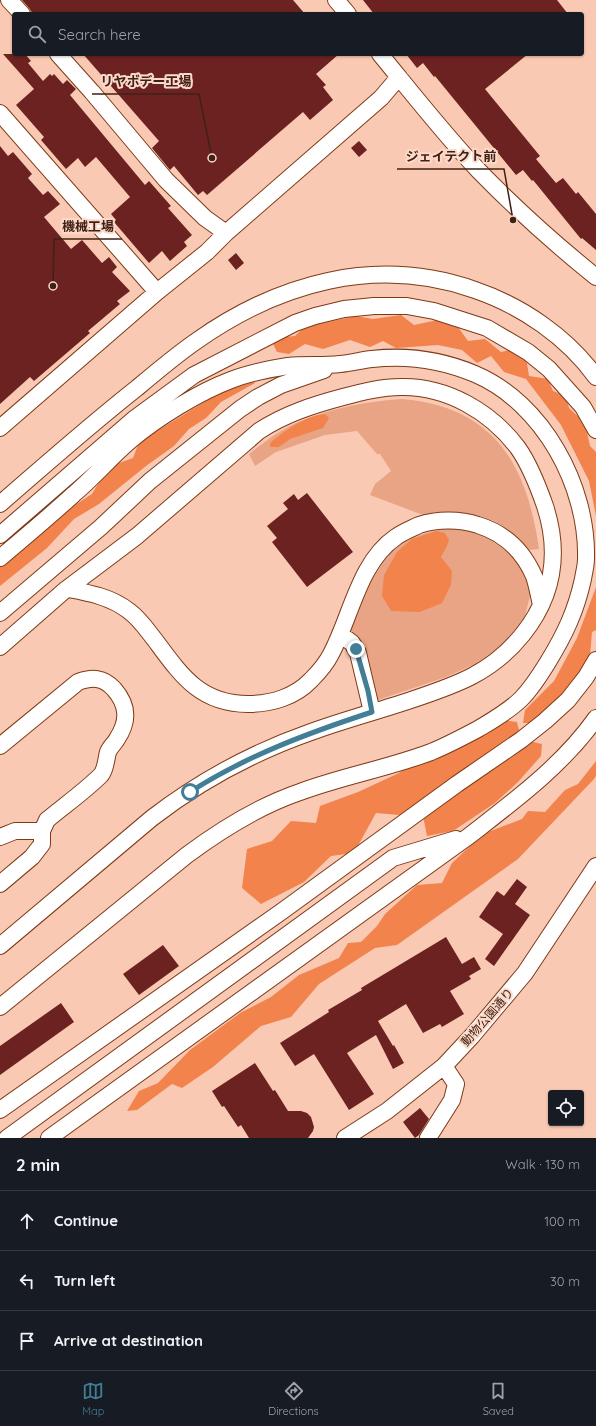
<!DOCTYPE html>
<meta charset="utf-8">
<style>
body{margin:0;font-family:Quicksand,"Noto Sans JP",sans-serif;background:#20242c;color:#f1f3f6}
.controls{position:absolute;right:12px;bottom:12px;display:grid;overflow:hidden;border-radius:4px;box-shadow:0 1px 3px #0004}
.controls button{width:36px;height:36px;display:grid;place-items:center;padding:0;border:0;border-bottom:1px solid #363941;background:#171b24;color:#f1f3f6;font:20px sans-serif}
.stop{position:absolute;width:12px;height:12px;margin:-9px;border:3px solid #427e95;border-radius:50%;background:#fff}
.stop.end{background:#427e95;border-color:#fff;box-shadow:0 1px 4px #0008}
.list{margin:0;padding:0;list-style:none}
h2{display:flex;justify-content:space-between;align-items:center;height:52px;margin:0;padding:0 16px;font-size:17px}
h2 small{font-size:13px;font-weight:400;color:#9ea1a6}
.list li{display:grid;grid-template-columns:26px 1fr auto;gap:12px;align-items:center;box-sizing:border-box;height:60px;padding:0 16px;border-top:1px solid #363941}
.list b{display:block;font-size:15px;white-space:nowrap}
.list em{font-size:13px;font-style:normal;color:#9ea1a6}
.icon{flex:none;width:22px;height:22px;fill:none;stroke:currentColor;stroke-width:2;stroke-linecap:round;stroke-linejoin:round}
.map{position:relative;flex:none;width:596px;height:1138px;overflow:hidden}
.search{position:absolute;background:#171b24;box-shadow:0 1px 3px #0004;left:12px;right:12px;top:12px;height:44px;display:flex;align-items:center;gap:10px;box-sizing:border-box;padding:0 14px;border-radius:4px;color:#9ea1a6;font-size:15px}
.sheet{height:232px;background:#171b24}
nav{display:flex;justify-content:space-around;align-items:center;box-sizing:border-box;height:56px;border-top:1px solid #363941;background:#171b24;font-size:11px;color:#9ea1a6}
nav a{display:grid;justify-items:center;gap:2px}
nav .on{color:#427e95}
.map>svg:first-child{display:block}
</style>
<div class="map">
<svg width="596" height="1138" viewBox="0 0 596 1138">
<rect width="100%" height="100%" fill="#fac9b3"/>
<path fill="#e9a485" d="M402,399c92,8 125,65 137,150l-10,1 -13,-14 -10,-8 -12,-7 -14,-5 -24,-4h-19l-14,3 -53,-20 5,-11 16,-13 -11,-17h-3l-20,-23 -32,4 -49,17 -21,14 -6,-12c15,-12 30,-23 47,-31 33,-14 70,-22 106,-24z
M454,528l11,2 22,7 17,12 14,14 5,7 8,22 -6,24 -6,10 -19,21 -25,17 -29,13 -68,23 -10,-36 -20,-29c25,-57 34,-101 106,-107z"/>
<path fill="#f2834d" d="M401,315l13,10 24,-5 20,7 10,14 17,-2 16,13 13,-3 12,8 3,19 19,3 5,12 13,5 3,12 16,15 5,23 6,6v64l-7,-35 -28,-56 -35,-46 -22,-7 -13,-16 -14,7 -15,-13 -24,-5 -42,3 -13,-7 -13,6 -20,-7 -27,9 -18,-5 -16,10 -12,-2 -4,-8 11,-7 11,-1 9,-9 24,-5 28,-6 17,3z
M251,379l4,4 -34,19 -15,16 -17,11 -15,17 -28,20 -47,38 -25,15 -27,29 -47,38v-20l50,-45 42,-27 16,-27 25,-9 6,-16 80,-49z
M325,414l4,4 -6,10 -33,11 -11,8h-9v-4c16,-13 34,-27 55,-29z
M436,531l9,2 4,7 -2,6 -6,11 11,14 -1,14 -9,18 -22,9 -29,-1 -9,-15 2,-21 13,-23 15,-13z
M596,587v43l-4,2 -2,24 -22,39 -34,28h-11l2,-13 29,-29 23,-43z
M503,720l14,2c3,16 10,19 25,22l-1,12 -23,26 -23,21 -42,28 -26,5 -4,-20 19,-28 -43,27 -23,-2 -22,40 -23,3 -27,26 -43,22 -19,-16 5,-39 25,-8 19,-20 25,2 4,-17 38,-14 41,-19 41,-29z
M596,761v15l-2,3 -76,80 -121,86 -22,3 -56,36 -28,33 -30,9 -48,41 -31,21 -10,-4 -35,26 -10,1 12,-20 19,-8 32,-33 50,-37 31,-16 28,-22 40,-17 9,-15 13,-1 16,-16 8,-12 32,-29 25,-2 10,-20 31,-29 39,-15 6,-8 17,1 20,-22 13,-6z"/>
<path fill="#6c2220" d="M22,0h271l12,14h-272l-4,-6z
M363,0h194l11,14h-194z
M3,54h22l6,7 -3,2 15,18 7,-7 2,2 2,-2 9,10 4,-4 9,9 -6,6 75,90 4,-4 22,25 -3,2 24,27 -8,7 3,4 -17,15 -8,-10 -13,12 -35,-41 2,-2 -5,-6 19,-17 -34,-40 -11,10 -7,-9 -12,11 -25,-29 3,-3 -28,-32 18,-16z
M83,54h256l-23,20 10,11 -3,2 10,13 -23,20 -7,-8 -96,83 -4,-4 -5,4 -24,-29 -4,4 -18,-22 7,-7z
M406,54h122l-43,35 55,67 -4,3 20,24 7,-5 13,16 2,-2 18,22v36l-14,-12 -1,1 -48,-59 -1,1 -9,-11 -7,5 -81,-99 -1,1 -11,-14 -6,5z
M359,141l8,9 -8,7 -8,-9z
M0,146l8,10 5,-4 19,22 -4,4 15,17 5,-4 12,13 -16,13 27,32 11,-9 20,23 7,-6 8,10 -5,5 18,19 -13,10 3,3 -32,27 2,2 -56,48 -4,-4 -30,27z
M236,253l8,10 -8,7 -8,-10z
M307,493l46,59 -46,35 -35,-45 5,-4 -10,-12 21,-17 -5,-6 11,-9 4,6z
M517,879l10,8 -12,17 15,11 -36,51 -9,-7 18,-25 -24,-17 18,-26 7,5z
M446,937l16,27 12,-7 7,12 -12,7 2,3 -21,12 14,23 -22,13 -2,-3 -17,9 -17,-29 -28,17 15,25 1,-1 10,18 -11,6 -17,-34 -29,18 27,41 -25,16 -35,-56 -19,12 -15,-23 49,-31 -1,-2 34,-20 -1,-2z
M163,945l16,21 -40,29 -16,-21z
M61,1003l13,19 -74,53v-29z
M255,1063l18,28 2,-1 13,21h13l6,2 4,4 3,10 -1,4 -5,7h-59l-8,-13 -3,2 -14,-21 -2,1 -10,-16z
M420,1108l9,11 -10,16 -4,3 -12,-16z"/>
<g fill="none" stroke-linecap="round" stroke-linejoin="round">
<g stroke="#7e3a16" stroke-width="18">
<path id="minor" d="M9,0l13,14
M336,0l12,14
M58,54l34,38 74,88 39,38 21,15
M380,54c32,39 64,80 99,117 37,38 76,73 117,106
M0,113l157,179
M0,428l157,-136 50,-40 19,-19 155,-135 18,-21
M0,504c45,-39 90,-79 137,-116 19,-16 38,-32 58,-46 83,-59 181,-87 280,-52 47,16 92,47 121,87
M0,535l134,-116 60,-44 101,-52 20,-7 29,-7 30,-3h33l27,5 53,17 41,24 21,17 34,38 13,23
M0,558c25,-21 50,-42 74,-64 20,-17 37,-37 57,-54 26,-22 68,-48 100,-60 18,-7 38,-11 57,-14 17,-2 35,0 52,-2 11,-1 22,-4 32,-5 35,-4 70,1 103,15 68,29 113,112 111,185 0,7 -2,13 -3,20 -7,32 -18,55 -35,83 -8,13 -16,26 -27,37 -12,12 -28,21 -43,30 -15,8 -30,16 -47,23 -42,16 -88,24 -131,40 -41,14 -78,37 -113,63l-187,152
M68,589c22,4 43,8 61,22 11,8 18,19 26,29 26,35 45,64 93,64 23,0 47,-7 63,-24 8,-8 15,-16 20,-26 20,-37 28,-92 65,-117 7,-5 15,-8 23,-12 18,-6 41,-6 59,0 26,8 45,26 56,51 3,9 5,20 7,29
M0,613l101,-86 49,-46 90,-72 18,-12 23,-12 43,-15
M340,634l12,9 6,10 14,59
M0,647l64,-56 73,-55 122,-105c26,-17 54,-26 84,-34 19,-5 38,-10 58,-10 46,-1 90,25 117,61 12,17 20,38 27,58 15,46 9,89 -22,128 -31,39 -67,51 -112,66 -33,11 -67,20 -100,32 -57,20 -111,49 -159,86l-152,128
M0,746l78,-64c14,-5 25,-5 36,7 14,16 15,32 3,50 -2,4 -7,8 -9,13 -2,7 -2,17 -7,23 -16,16 -36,30 -54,45l-5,11v13l-10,13 -32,27
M0,837l15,-6h27
M0,1110l281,-198 176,-128 64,-44 24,-19 23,-21 18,-23 10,-17
M7,1138l386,-280 63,-19
M49,1138l420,-302c45,-35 94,-71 127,-118
M345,1138l42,-27 57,-45 28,-30 53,-63 71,-107
M428,1138l24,-38 4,-16 -12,-18"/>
</g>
<use href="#minor" stroke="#fff" stroke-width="16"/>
</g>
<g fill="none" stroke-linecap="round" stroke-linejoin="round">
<path stroke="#427e95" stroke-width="5" d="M190,792c56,-36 118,-59 182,-80l-4,-21 -12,-42"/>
</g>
<g text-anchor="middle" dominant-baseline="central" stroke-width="4" stroke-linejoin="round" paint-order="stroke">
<g font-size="12" fill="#402113" stroke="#fcdacb">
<text transform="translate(487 1017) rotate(-49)">動物公園通り</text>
</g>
</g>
<path fill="none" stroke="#402113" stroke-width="1.5" d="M212 158L199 94H92M513 220L504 169H397M53 286L54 239H122"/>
<g fill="#402113" stroke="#fcdacb" stroke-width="1.5">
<circle cx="212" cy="158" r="4"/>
<circle cx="513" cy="220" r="4"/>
<circle cx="53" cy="286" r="4"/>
</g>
<g font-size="13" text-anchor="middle" font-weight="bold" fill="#402113" stroke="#fcdacb" stroke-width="4" stroke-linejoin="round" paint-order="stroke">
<text x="146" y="86">リヤボデー工場</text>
<text x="451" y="161">ジェイテクト前</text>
<text x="88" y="231">機械工場</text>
</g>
</svg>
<div class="controls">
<button><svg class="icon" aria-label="locate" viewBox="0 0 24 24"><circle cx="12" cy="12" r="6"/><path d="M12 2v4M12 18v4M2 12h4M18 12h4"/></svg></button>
</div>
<div class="stop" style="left:190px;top:792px"></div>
<div class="stop end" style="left:356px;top:649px"></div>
<div class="search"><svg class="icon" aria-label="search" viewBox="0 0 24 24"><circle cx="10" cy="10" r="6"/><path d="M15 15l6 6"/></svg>Search here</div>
</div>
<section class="sheet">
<h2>2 min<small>Walk · 130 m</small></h2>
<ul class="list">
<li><svg class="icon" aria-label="ahead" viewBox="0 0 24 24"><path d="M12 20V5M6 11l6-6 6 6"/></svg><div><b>Continue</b></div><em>100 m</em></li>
<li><svg class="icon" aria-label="left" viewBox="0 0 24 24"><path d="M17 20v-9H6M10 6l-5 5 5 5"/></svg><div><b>Turn left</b></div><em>30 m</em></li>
<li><svg class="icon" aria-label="arrive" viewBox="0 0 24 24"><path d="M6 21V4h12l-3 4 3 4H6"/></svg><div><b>Arrive at destination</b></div></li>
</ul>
</section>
<nav>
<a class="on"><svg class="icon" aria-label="map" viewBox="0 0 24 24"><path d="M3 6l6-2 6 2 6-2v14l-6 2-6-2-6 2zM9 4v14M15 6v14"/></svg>Map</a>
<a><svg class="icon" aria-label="directions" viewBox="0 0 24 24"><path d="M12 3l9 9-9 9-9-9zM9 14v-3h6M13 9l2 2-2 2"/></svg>Directions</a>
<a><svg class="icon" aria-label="saved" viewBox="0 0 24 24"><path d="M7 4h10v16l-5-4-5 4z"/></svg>Saved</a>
</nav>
